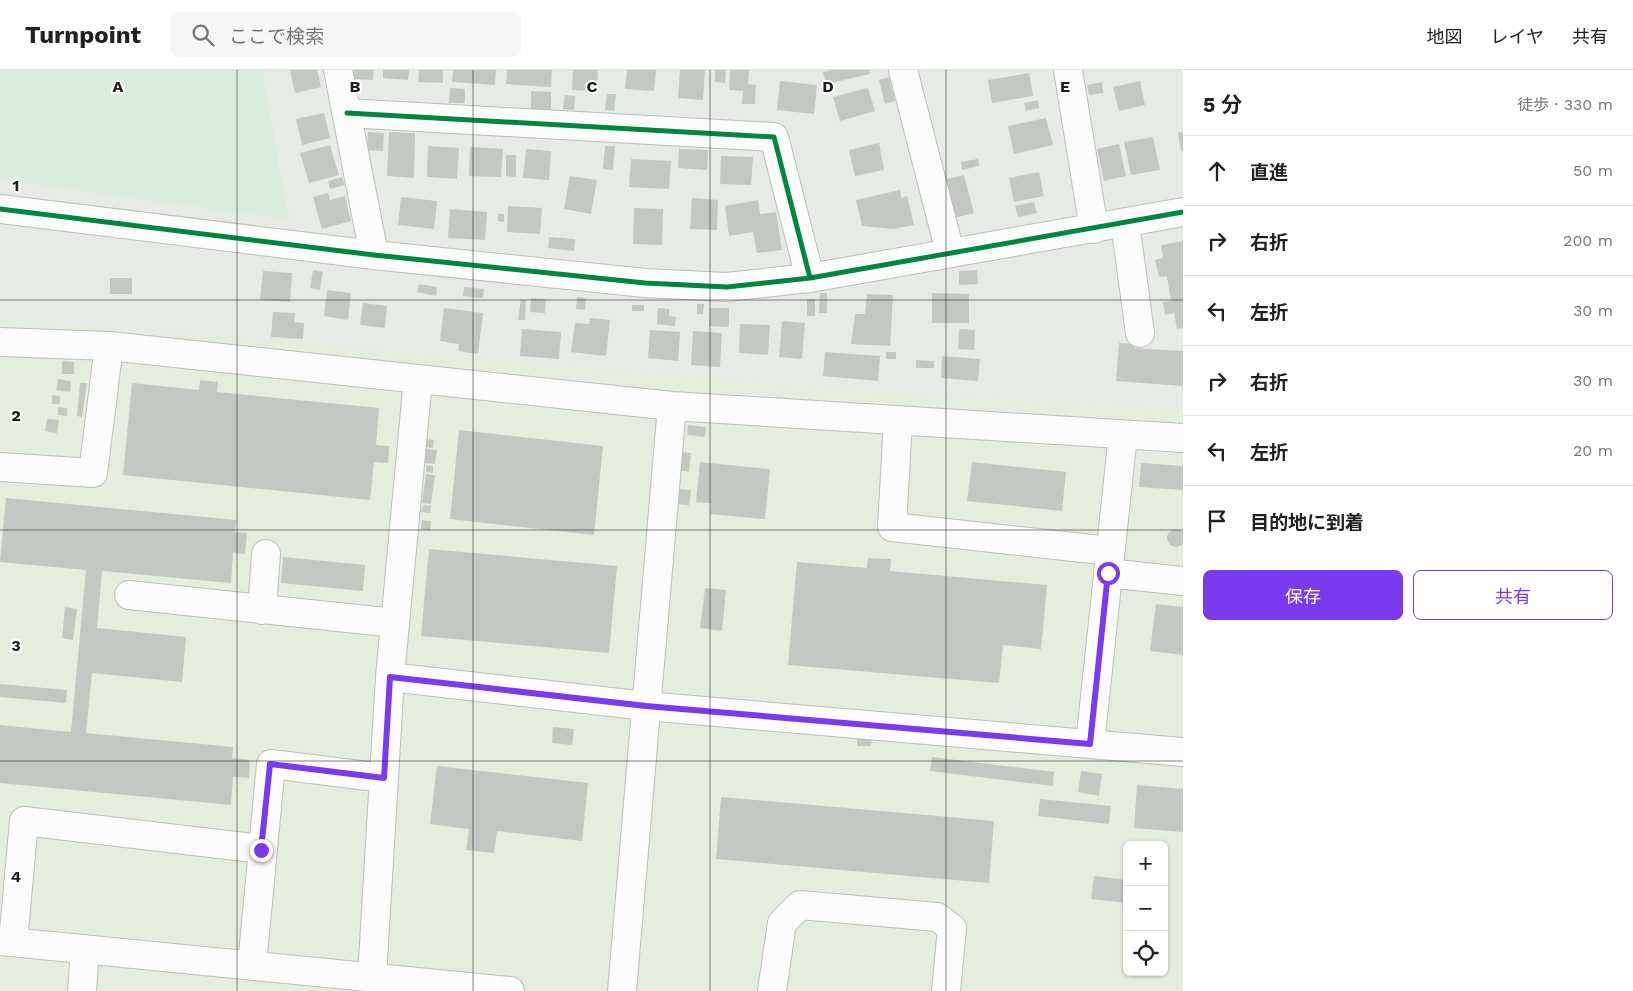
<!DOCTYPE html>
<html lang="ja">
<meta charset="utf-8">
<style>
body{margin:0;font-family:"Work Sans","Noto Sans JP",sans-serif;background:#f6f6f6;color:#202124}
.controls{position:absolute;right:15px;bottom:15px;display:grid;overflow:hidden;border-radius:8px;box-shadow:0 1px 4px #0004}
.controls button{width:45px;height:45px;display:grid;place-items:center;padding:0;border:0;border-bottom:1px solid #e0e0e0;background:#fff;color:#202124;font:25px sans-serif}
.stop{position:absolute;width:15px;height:15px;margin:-11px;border:4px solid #7c3aed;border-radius:50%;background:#fff}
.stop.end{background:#7c3aed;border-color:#fff;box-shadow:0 1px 5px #0008}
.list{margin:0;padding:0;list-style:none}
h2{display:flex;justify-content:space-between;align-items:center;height:65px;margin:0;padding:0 20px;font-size:21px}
h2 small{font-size:16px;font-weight:400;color:#757577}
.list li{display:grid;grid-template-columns:32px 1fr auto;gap:15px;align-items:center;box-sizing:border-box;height:70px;padding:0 20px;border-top:1px solid #e0e0e0}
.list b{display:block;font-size:19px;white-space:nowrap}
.list em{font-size:16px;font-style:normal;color:#757577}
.actions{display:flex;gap:10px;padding:15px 20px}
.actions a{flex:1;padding:11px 0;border:1px solid #7c3aed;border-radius:8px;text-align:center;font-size:18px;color:#7c3aed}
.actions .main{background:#7c3aed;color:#fff}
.icon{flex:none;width:28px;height:28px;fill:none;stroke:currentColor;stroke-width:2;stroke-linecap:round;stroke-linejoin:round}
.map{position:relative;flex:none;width:1183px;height:921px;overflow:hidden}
header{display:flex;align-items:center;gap:30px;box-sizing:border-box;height:70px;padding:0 25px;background:#fff;border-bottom:1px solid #e0e0e0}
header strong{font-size:24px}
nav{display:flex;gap:28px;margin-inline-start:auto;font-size:18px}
.search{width:350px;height:45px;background:#f6f6f6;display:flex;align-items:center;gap:12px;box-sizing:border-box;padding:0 18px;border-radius:8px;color:#757577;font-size:19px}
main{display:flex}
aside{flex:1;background:#fff}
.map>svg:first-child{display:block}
</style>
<header>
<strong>Turnpoint</strong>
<div class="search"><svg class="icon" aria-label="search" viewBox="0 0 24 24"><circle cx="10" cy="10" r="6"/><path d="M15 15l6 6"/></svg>ここで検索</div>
<nav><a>地図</a><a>レイヤ</a><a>共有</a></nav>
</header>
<main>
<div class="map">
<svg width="1183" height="921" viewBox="0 0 1183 921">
<rect width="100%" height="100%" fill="#e6ebe6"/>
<path fill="#e5edde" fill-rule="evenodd" d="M0,249l895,75 288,16v581h-1183zM1127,775h37v127h-37z"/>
<path fill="#d9ecde" d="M0,0h262l27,150 -289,-41z"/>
<path fill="#c4c8c3" d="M290,0h27l4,17 -26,6z
M353,0h21l-1,10 -20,-1z
M383,0h26l-1,10 -25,-2z
M419,0h24v13l-25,-1z
M453,0h43l-1,15 -43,-3z
M507,0h45l-1,17 -45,-3z
M573,0h25l-1,21 -25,-1z
M627,0h29l-2,21 -29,-2z
M680,0h25l-2,30 -25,-2z
M715,0h11l-1,13 -10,-1z
M730,0h19l-1,14 8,1 -1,19h-13l1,-13 -14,-1z
M832,0h37l1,4 -44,10 -3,-12z
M1029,3l4,23 -41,7 -4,-23z
M889,7l6,24 -10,3 -6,-24z
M780,11l37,4 -3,29 -37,-4z
M1140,11l5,24 -26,6 -6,-24z
M1102,12l1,11 -14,2 -2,-10z
M450,18l15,1v14h-16z
M868,18l7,23 -35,10 -7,-24z
M531,21l20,1v18l-20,-1z
M607,24h9l-2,17 -9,-1z
M565,25l10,1 -1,14 -11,-1z
M1038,30l1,8 -13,3 -2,-8z
M324,43l6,25 -28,7 -6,-26z
M1046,48l7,27 -39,9 -6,-28z
M368,62l16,1 -1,18 -16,-1z
M389,62l26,1 -1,45 -27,-2z
M1183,62v19h-2l-3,-18z
M1153,67l7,33 -29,5 -7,-33z
M879,73l5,27 -29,6 -6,-26z
M1119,74l7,32 -22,5 -7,-32z
M330,75l9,30 -30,8 -9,-30z
M428,76l31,2 -2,31 -30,-2z
M605,76h10l-2,24 -10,-1z
M470,77l33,2 -2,28 -32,-1z
M526,79l25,2 -2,29 -26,-2z
M679,79l29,1 -1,20 -29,-2z
M506,85h10v22l-10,-1z
M721,86l32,1 -2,28 -31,-1z
M631,89l40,2 -2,28 -40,-2z
M978,89l1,7 -17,4 -1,-8z
M1039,102l5,24 -30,6 -5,-24z
M964,105l10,38 -20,5 -11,-38z
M570,106l27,4 -6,34 -27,-5z
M342,107l3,8 -15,4 -2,-8z
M900,120l1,8 6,-2 7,29 -21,4 -31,-3 -6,-26z
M328,123l2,7 15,-4 6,25 -29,8 -9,-32z
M401,127l36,4 -3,28 -36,-4z
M692,128l26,2 -1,30 -27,-1z
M758,130l2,14 16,-2 6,38 -25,3 -4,-21 -24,4 -4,-30z
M1034,132l3,11 -19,4 -3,-11z
M508,136l34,2 -2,26 -33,-2z
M634,138l29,1 -1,36 -29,-1z
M450,139l37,3 -2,28 -37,-2z
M498,144h6v8l-6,-1z
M549,167l26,2 -1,12 -26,-3z
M1183,171v87l-6,1 -3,-16 -9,2 -2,-13 8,-1 -4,-25 -8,1 -4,-17 8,-2 -2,-13z
M313,200l10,2 -3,18 -10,-2z
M977,200l1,14 -19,1v-14z
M263,201l29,2 -2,29 -30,-2z
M110,208h22v16h-22z
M419,214l18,3 -1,9 -19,-4z
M464,217l20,2 -1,9 -20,-2z
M327,220l24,3 -3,27 -24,-4z
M820,223h7v20h-8z
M932,223l37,1v29h-37z
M867,224l26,1 -3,51 -39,-2 4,-30h10z
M577,227l9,1 -1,12 -9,-1z
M531,228l15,1 -1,14 -15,-1z
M521,229l5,1 -1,20h-7z
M807,229h8v17h-8z
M363,233l24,3 -2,22 -25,-3z
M697,234h7l-1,10h-6z
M632,235h12v6h-12z
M444,238l39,5 -5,41 -20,-3 1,-7 -19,-3z
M658,238l11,1v7l7,1 -1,9 -18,-2z
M710,238h19v19l-20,-1z
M273,242l22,1 -1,9 10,1 -1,16 -32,-2z
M590,248l20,2 -4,36 -35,-4 4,-29 14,1z
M782,251l23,2 -3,36 -23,-2z
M740,254l30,1 -2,30 -29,-2z
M522,259l39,3 -2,27 -39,-3z
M959,259l16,1 -1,20 -16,-1z
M650,260l30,2 -2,29 -30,-3z
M693,261l29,2 -2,34 -29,-2z
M1119,273l15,1v4l49,3v35l-67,-5z
M825,282l55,4 -2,25 -55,-5z
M886,282h10v7h-10z
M942,286l38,3 -2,22 -37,-3z
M916,290l18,1v7h-18z
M62,291l12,1v12h-12z
M58,309l13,2 -1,11 -14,-2z
M200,310l18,2 -1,10 162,16 -3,37 13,1 -1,17 -14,-1 -4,38 -247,-25 9,-92 67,7z
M80,313h7l-5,34 -5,-1z
M52,325l8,1v8h-8z
M58,337l9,1v8l-9,-1z
M47,349l12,1 -2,13 -12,-2z
M688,355l18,2 -1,10 -18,-2z
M459,360l144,16 -9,89 -144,-16z
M426,369l8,1 -1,8 -8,-1z
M426,379l11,1 -2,14 -11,-1z
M682,382l9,1 -2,19 -10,-2z
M700,392l70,7 -5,50 -55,-5 1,-11 -15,-1z
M972,392l94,10 -4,39 -95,-10z
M1141,393l42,3v24l-44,-3z
M426,395l7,1v7l-7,-1z
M426,404l9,1 -4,29 -9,-1z
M677,419l14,1 -2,15 -13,-1z
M6,428l230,22 -1,12 12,1 -2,21 -12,-1 -2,30 -129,-12 -5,57 89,9 -4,45 -90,-9 -6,60 147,14 -1,11 18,2 -1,18 -16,-1 -2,28 -231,-22v-58l71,7 15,-162 -86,-8z
M423,435l8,1 -1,7 -9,-1z
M422,450l9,1 -1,10 -9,-2z
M1167 468a9 9 0 1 1 18 0a9 9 0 1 1-18 0Z
M429,479l188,17 -8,87 -188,-17z
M283,487l82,8 -2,26 -82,-8z
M868,488l23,1 -1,12 157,14 -6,64 -38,-4 -4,38 -211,-18 9,-103 70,6z
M705,518l21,2 -4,41 -22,-3z
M1156,534l27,3v48l-33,-4z
M65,537l12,2 -4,31 -11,-2z
M0,614l67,6 -1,13 -66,-6z
M553,657l21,2 -2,16 -20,-2z
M857,667l15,1 -1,8h-14z
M932,687l122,15 -1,14 -123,-15z
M437,696l151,17 -6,58 -85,-10 -3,22 -28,-3 3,-21 -39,-5z
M1081,701l21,3 -3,22 -21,-4z
M1137,715l46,4v43l-49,-4z
M721,727l273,24 -5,62 -273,-24z
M1040,729l71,7 -2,18 -71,-8z
M1094,806l33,4v23l-36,-4z"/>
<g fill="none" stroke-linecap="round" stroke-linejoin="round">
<g stroke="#bcbebc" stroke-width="30">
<path id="minor" d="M338,0l36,185
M903,0l47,182
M1068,0l26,159
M347,43l427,24 36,141
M0,139l374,46 271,28 82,4 83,-9 373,-66
M1125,153l15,110
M0,272l109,4 563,60 511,32
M898,351l-6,106 218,24
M0,397l93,6 16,-127
M1108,503l75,8
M129,525l266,28
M262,540l4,-56
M390,607l256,29 537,46
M1090,674l33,-309
M0,871l510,50
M13,872l11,-121 237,28
M252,895l19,-201 113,14
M372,907l18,-300 28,-298
M82,921l3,-42
M622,921l50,-585
M772,921l10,-68 18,-18 137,12 15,11 -6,63"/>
</g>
<use href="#minor" stroke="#fbfcfb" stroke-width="28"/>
<g stroke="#fff" stroke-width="8">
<path id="cycleway" d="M347,43l427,24 36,141
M0,139l374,46 271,28 82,4 83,-9 373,-66"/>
</g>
<use href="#cycleway" stroke="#00873e" stroke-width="5"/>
</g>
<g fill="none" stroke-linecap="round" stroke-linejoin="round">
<path stroke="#7c3aed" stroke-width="6" d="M261,780l9,-86 114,14 6,-101 256,29 444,38 18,-171"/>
</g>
<path fill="none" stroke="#1d1d1d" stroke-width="1" stroke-opacity="0.55" d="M237,0v921M473,0v921M710,0v921M946,0v921M0,230h1183M0,460h1183M0,691h1183"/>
<g font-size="16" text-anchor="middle" font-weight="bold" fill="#1d1d1d" stroke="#fff" stroke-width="4" stroke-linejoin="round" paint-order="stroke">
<text x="118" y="22">A</text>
<text x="355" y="22">B</text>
<text x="592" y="22">C</text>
<text x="828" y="22">D</text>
<text x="1065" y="22">E</text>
<text x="16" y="121">1</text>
<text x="16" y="351">2</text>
<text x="16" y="581">3</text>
<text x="16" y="812">4</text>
</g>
</svg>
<div class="controls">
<button>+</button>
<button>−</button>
<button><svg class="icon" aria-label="locate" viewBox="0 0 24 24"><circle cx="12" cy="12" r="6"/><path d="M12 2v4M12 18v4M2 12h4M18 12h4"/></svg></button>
</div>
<div class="stop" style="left:1108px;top:503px"></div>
<div class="stop end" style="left:261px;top:780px"></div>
</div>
<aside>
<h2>5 分<small>徒歩 · 330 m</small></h2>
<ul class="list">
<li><svg class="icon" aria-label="ahead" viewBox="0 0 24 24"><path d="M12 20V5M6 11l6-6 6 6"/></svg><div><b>直進</b></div><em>50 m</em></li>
<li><svg class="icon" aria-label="right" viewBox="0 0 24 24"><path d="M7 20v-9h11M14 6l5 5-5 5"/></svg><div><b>右折</b></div><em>200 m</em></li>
<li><svg class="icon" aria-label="left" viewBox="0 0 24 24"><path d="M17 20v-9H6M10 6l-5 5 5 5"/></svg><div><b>左折</b></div><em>30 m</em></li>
<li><svg class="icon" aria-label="right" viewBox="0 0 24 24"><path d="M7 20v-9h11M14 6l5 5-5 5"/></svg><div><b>右折</b></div><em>30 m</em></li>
<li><svg class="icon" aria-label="left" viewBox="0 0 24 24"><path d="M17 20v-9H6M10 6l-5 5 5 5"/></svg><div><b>左折</b></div><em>20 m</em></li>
<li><svg class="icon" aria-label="arrive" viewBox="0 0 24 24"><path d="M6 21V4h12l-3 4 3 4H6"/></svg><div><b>目的地に到着</b></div></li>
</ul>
<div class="actions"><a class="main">保存</a><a>共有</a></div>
</aside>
</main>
